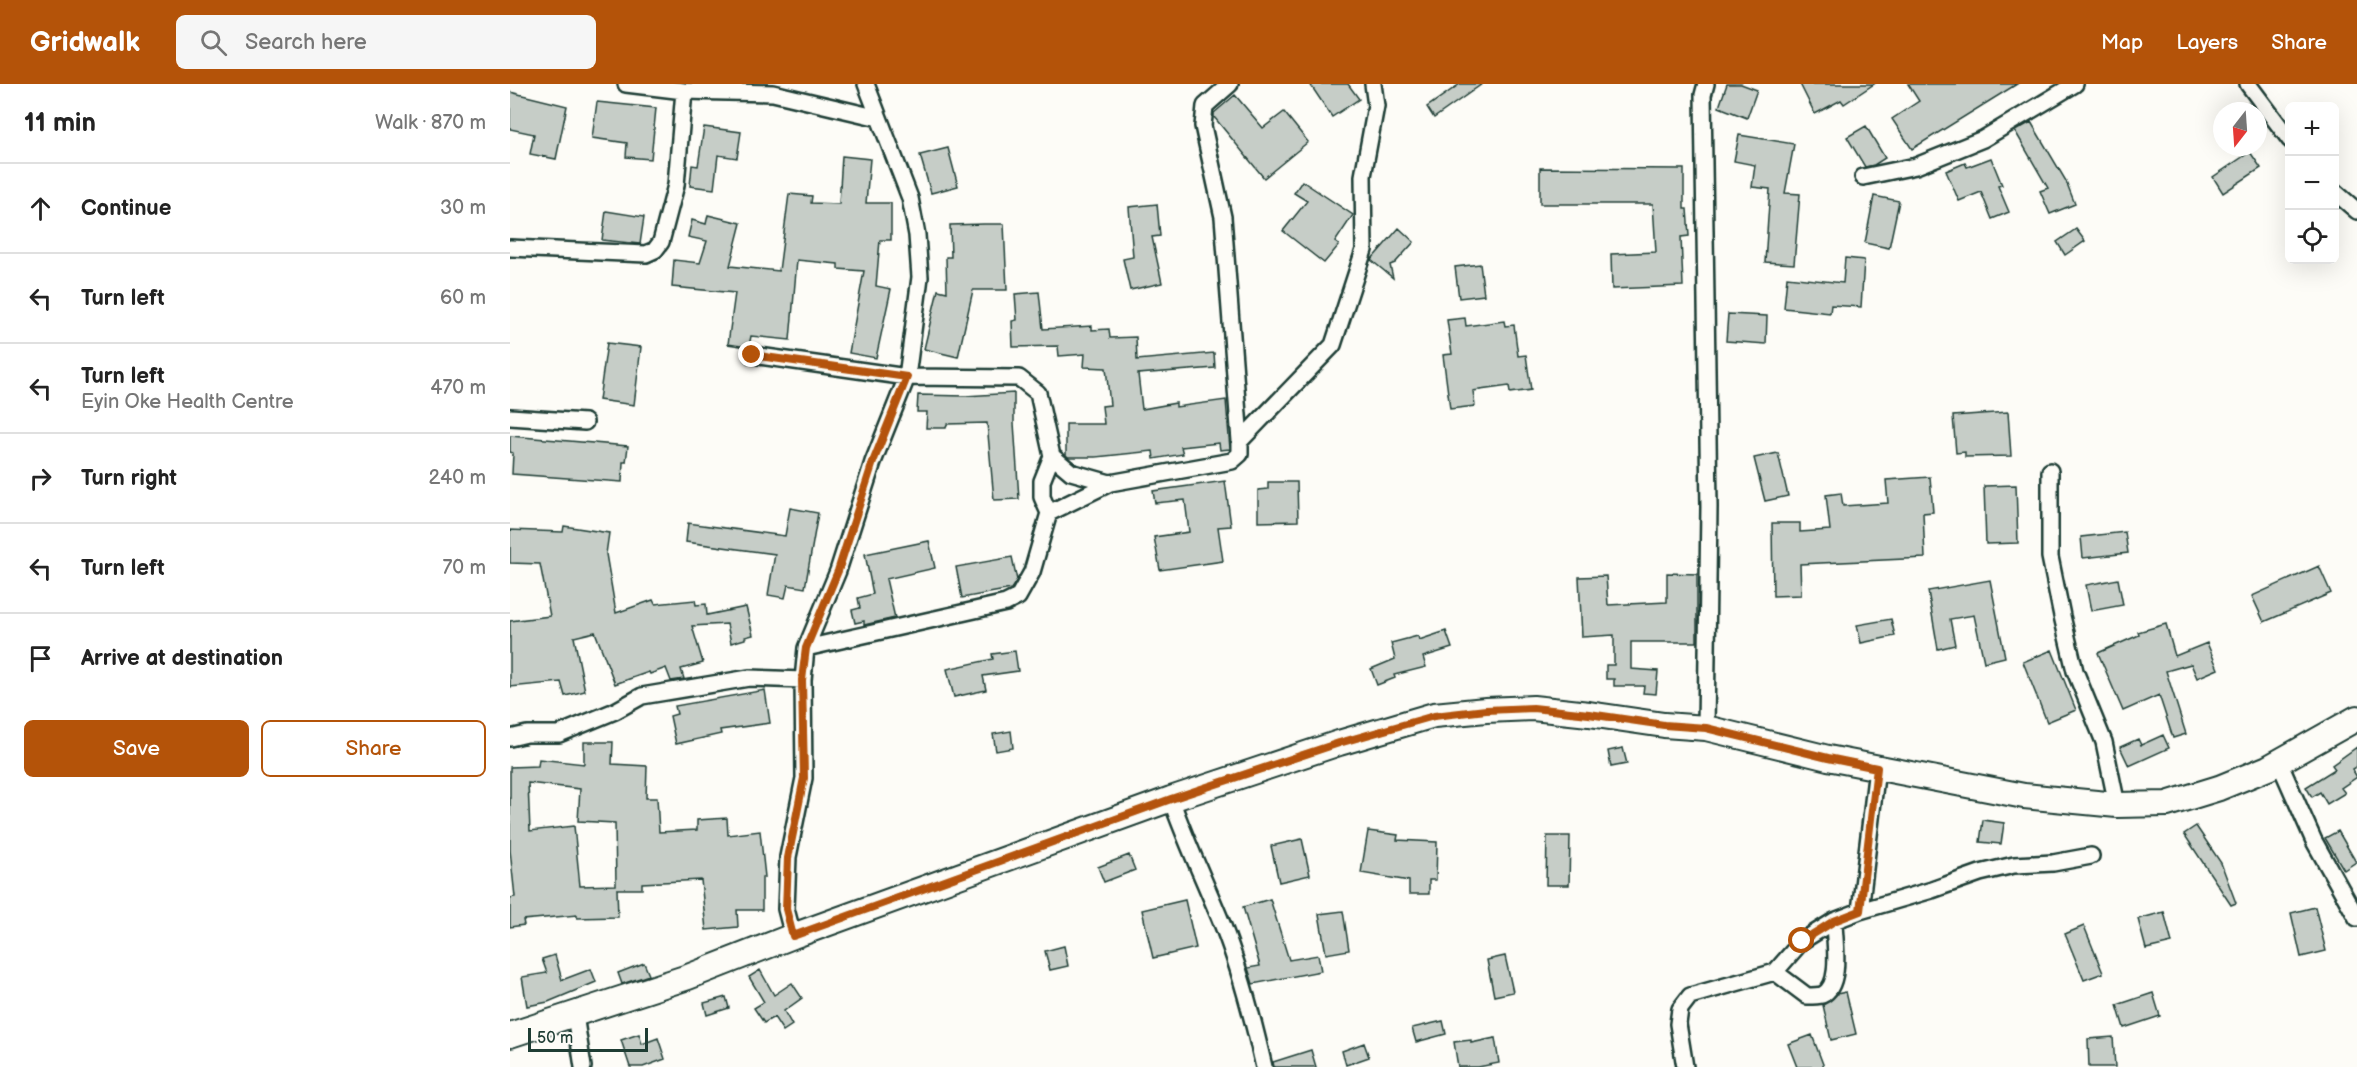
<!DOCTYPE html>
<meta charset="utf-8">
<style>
body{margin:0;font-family:"Balsamiq Sans",sans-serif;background:#f6f6f6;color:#222}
.controls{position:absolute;right:18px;top:18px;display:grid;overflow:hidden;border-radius:9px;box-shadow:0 6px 24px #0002}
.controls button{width:54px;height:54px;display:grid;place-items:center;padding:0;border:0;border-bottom:2px solid #e0e0e0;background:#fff;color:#222;font:30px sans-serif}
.compass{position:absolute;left:1703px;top:18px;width:54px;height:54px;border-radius:50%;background:#fff;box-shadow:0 6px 24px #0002;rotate:197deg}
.scale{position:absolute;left:18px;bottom:15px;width:120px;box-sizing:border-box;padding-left:6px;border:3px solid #1f3d34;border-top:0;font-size:16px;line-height:21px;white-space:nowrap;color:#1f3d34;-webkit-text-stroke:4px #fdfcf7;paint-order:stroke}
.stop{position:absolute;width:18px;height:18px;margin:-14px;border:4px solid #b45309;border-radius:50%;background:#fff}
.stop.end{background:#b45309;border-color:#fff;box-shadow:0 2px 6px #0008}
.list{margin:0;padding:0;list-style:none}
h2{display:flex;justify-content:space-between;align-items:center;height:78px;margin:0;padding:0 24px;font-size:26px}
h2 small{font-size:20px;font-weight:400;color:#767676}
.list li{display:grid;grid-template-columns:39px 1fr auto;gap:18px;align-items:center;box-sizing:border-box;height:90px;padding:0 24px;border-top:2px solid #e0e0e0}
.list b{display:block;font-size:22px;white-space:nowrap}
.list p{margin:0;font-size:20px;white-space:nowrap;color:#767676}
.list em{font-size:20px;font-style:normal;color:#767676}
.actions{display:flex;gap:12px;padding:18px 24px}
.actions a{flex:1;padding:14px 0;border:2px solid #b45309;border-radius:9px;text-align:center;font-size:21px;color:#b45309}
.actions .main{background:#b45309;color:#fff}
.icon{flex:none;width:33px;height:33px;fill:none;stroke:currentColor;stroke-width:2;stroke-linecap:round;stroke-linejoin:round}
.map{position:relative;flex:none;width:1847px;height:983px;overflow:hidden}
header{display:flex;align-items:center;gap:36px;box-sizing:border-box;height:84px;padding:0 30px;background:#b45309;color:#fff}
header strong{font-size:28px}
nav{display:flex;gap:33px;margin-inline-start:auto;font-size:21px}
.search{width:420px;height:54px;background:#f6f6f6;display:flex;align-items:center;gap:15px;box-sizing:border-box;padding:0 21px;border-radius:9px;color:#767676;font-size:22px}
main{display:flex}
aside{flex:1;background:#fff}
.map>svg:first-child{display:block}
</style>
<header>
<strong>Gridwalk</strong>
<div class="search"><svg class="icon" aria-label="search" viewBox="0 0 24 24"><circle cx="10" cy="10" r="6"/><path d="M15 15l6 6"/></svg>Search here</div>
<nav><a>Map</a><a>Layers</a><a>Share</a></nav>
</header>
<main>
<aside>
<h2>11 min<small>Walk · 870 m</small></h2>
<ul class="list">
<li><svg class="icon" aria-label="ahead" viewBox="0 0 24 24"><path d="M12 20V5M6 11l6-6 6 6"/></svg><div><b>Continue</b></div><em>30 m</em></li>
<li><svg class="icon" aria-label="left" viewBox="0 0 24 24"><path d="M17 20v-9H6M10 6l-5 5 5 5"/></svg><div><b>Turn left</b></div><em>60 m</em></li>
<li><svg class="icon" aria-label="left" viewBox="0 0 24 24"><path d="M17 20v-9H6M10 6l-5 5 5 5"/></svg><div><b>Turn left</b><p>Eyin Oke Health Centre</p></div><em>470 m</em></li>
<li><svg class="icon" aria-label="right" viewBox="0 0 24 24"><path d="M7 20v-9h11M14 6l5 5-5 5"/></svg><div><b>Turn right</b></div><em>240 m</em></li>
<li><svg class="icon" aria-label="left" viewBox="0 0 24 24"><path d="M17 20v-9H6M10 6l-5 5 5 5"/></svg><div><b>Turn left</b></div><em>70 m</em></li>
<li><svg class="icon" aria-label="arrive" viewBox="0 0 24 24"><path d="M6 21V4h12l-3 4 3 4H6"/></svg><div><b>Arrive at destination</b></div></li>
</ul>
<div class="actions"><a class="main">Save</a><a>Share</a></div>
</aside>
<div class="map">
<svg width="1847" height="983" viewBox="0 0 1847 983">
<rect width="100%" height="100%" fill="#fdfcf7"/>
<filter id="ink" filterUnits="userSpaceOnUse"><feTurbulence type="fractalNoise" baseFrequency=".0167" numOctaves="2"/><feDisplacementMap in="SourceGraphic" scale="12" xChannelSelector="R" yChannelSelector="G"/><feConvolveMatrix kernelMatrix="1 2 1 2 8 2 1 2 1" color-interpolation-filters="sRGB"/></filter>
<g filter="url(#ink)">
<path fill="#c6cdc7" stroke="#1f3d34" stroke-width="1.5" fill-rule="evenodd" d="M800,0h38l11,15 -27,18z
M950,0h22l-48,34 -7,-11z
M1217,0h14l16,6 -10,28 -28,-11z
M1290,0h74l-30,20 -3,-4 -26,14z
M1398,0h109l-105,65 -20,-30 27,-18z
M0,8l57,14 -11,53 -26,-5 4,-20 -24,-5z
M725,11l28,33 21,-16 24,30 -44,36 -50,-61v-4z
M87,18l59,6 -5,51 -25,-2 1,-14 -35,-5z
M1521,38l35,59 9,23 -25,10 -10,-23 8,-3 -33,-57z
M1356,42l19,32 -11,7 -9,2 -18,-30z
M194,43l37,5 -4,26 -19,-3 -4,34 -24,-3 2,-21 6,1z
M1229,51l55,9 -9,49 15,1 -6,70 -29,-2 5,-73 -18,-2 3,-22 -21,-4z
M438,64l10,38 -27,7 -11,-38z
M1740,68l11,16 -38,25 -10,-16z
M332,72l28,3 -4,44h25v37h-11l-4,46 15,3 -15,69 -27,-5 15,-82 -26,-2v-5l-41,-4 -7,80 -39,-4 -2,10 -2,1 -19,-3 7,-51 -63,-6 2,-27 26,3 7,-22 -19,-4 4,-17 14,4 2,-9 33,8 -11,43 49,5 10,-77 23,2 -1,7 28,1z
M1481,74l11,27 -4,1 11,26 -17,7 -11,-27 -22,9 -13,-30 19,-8 2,4z
M1030,84l144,1v40h3l2,27 -8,1 2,49 -71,3 -1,-35 45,-2 -3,-48h-113z
M792,97l51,34 -18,27 4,3 -15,18 -41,-32 24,-30 -13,-8z
M1364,112l25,5 -10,47 -24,-5z
M647,120l3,32 -8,1 10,46 -32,7 -7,-31 10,-2 -4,-50z
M96,127l38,6 -4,27 -38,-4z
M474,140h20l3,66h-34l-15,67 -34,-8 14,-59 9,2 -1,-35h5l-1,-32z
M889,144l15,14 -19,21 -5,2 3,13 -22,-18z
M1566,145l9,12 -20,14 -8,-13z
M1335,174l19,2 -3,47 -30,-2 -1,8 -46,-5 3,-31 56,6z
M970,180l4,31 -25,3 -4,-31z
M529,208l4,37 49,-3v4l17,-1 1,9 26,-1 1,23 77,-7 1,15 -77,6 4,35 34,-6v4l50,-7 4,49 -10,1 -1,-7 -38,4 2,7 -29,5 -1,-8 -57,6h-28l-2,-2v-31h38l-2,-18 8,-1 -4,-37 -22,-1 1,-13 -26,2 -1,-10 -45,1 -1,-26 5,-1 -2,-26z
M1218,230l39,2 -1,28 -40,-3z
M955,234l1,8 38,-5 1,5 9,-1 4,31 8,-1 5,35 -21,3 -1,-7 -36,5 2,15 -25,3 -7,-54 9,-1 -5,-34z
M97,259l34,4 -7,58 -35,-5z
M504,309v30l5,76 -25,1 -7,-77 -40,1 -1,4h-20l1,-16h-10l1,-17 47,1z
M1498,328l3,44 -46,1v-5l-9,1 -3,-37z
M0,352l118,10 -2,16h-3l-1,20 -110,-8 1,-21 -3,-1z
M1268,369l10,43 -23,5 -11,-43z
M1420,393l3,35 -10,1 2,45 -125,6 1,31 -28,1 -1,-73h28v9l30,-2 -4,-35 15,-2 2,13 45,-3 -2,-23z
M715,397l6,45 -13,1 5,34 -63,9 -6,-33 35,-5 -4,-32 -30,3 -2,-12z
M758,398h29l1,39 -40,1v-32l10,-1z
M1506,401l2,58 -32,1 -2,-58z
M280,424l28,5 -13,75 -17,-3 -3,13 -17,-3 7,-41 -89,-12 2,-19 97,13z
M54,442l45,7 -3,21 10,59 37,-13 2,4 40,-4 1,5 10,-1 1,11 39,-8 7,28 -8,2v2l-14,4 -4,-19 -35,2 11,37 -22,6 3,10 -13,2 -5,-13 -16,6 -1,-2 -34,12 -20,-52 -21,5 11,54 -20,5 -4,-14 -51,5v-66l40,-5 -10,-52 -30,-1v-33l53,2z
M1615,448l3,21 -45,5 -2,-21z
M419,457l6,27 -49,11 9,39 -31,7v-4l-9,2 -3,-13 8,-2 -2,-10 15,-4 -8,-40z
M502,473l5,23 -6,9 -49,9 -6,-31z
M1809,482l12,27 -67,29 -12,-26z
M1157,489l30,1v68h-66v27l27,2 -2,23 -13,-1 1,-7h-30v-7h-8v-14h8v-30l-32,2 -3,-60 27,-1 2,29 59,-3z
M1608,495l5,26 -32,6 -5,-26z
M1480,496l15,77 -21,5 -10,-47 -24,4 5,26 -17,4 -10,-58z
M1381,535l4,17 -34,7 -4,-18z
M1656,540l9,32 32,-13 11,26 -21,9 -6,-14 -25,7 20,63 -13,4 -14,-43 -36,16 -25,-58 41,-18 -1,-3z
M936,547l6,17 -29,9 3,10 -32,8 1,3 -18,7 -6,-16 24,-10 -4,-16 27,-7 1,4z
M1542,566l24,60 -29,12 -24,-60z
M505,567l3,20 -35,5 3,14 -32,7 -7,-28 46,-10 -1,-5z
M255,606l5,33 -50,7 1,4 -45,10 -6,-28 7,-2 -2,-8z
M501,647l2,17 -17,3 -3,-17z
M1653,651l6,13 -40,18 -9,-19 18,-8 3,6z
M74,658h29l-1,22 35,2 -1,32h11l2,34 38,-2v-10l30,-2 1,17 32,-4 5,46h-3v33h-25l1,17 -32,3 -5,-50 -59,3v6h-25l1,28 -41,1v-3l-54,5 1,5 -14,2v-29l5,-1 -5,-47v-83l28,-1 1,-7 45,5zM18,699l52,6 -2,32 37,2 1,62 -36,1 -6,-60 -44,5z
M1847,663v19l-5,3 5,8 -16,11 4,5 -18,11 -7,-12 -8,5 -6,-10 29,-18 -3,-4z
M1113,664l4,16 -16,3 -3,-16z
M1473,736l21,3 -3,21 -21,-2z
M1686,742l25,37 15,40 -5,2 -47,-71z
M858,747l30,4 -1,5 40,2 -1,38h-7v14h-20v-13l-48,-8z
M1828,747l18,31 -12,8 -19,-32z
M1037,752h23l-1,49h-23z
M792,755l8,36 -31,7 -8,-36z
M619,771l6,15 -31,12 -6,-15z
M760,815l19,61 29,-5 3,16 -68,13 -5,-16 12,-2 -17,-59z
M675,816l11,48 -43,10 -11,-48z
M1805,823l11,44 -25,6 -10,-44z
M833,827l6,39 -23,4 -7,-40z
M1654,828l8,31 -26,6 -8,-30z
M1574,842l19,47 -19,7 -19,-46z
M554,862l4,20 -18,4 -5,-19z
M45,871l7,25 29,-11 5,13 -48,20 -21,4 -5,-29 25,-4 -5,-14z
M995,872l8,36 -19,4 -7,-36z
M134,879l5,12 -27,9 -4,-11z
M250,886l14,25 18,-12 10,15 -18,13 8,14 -9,6 -9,-14 -10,6 -10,-15 10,-6 -15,-25z
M1336,908l10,42 -25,6 -8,-35 14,-11z
M1643,909l7,23 -36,12 -7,-23z
M216,913l3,11 -22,7 -3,-12z
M933,937l3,13 -30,8 -4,-14z
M129,950l3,10 16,-6 7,21 -22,8h-13l-9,-27z
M1302,951l12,32h-27l-9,-23z
M1603,953l2,30h-26l-1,-28z
M985,954l4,25 -21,4h-20l-4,-25 17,-2v3z
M854,959l5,14 -23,8 -4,-14z
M801,966l5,17h-42l-1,-5z"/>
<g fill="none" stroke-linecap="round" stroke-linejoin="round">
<g stroke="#1f3d34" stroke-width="20">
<path id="street" d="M116,0l58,7 89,2 106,25
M720,0l-25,22 -2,20 20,91 17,224
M1196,0l-3,11 6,412 -3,221
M1738,0l42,56
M1353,93l53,-11 67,-27 92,-55
M1824,107l23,20
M0,164l136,6 9,-4 6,-8 15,-57 8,-94
M242,271l155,22 112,1 19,15 14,63 -10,25v16l7,16 -17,59 -14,25 -12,6 -200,45
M0,333l75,5
M542,372l19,16 39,11
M1540,387v86l12,59 13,55 29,71 13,63
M539,429l61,-30 122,-22 8,-7v-13l93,-96 31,-95 -1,-74 13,-70 -3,-22
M0,654l17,-4h32l56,-23 27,-15 107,-18 54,2
M1769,678l35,79 43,77
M661,715c15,43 35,85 52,127 18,46 30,93 41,141
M1350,827l17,-143
M283,852l-7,-27 2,-52 16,-79 -1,-98 3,-32 32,-77 35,-109 34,-85 13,-100 -3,-42 -7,-37 -44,-114
M1265,888l32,24c5,0 11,0 15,-1 21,-10 12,-55 12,-74
M65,931l8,52
M1175,983l-7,-43 2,-15 10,-13 85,-24 27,-31 32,-20 26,-10 72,-21 48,-17 34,-8 39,-2 38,-7"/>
</g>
<g stroke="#1f3d34" stroke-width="28">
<path id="primary" d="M0,951l178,-58 105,-41 378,-137 168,-56 95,-28 52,-5 47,-2 56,6 75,11 42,3 122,30 196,38 93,9 50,-1 52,-16 49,-20 89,-50"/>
</g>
<use href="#street" stroke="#fdfcf7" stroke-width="15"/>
<use href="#primary" stroke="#fdfcf7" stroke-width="24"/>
</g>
</g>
<g fill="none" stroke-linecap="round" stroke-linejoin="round" filter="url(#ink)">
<path stroke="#b45309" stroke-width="8" d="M242,271l155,22 -34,85 -35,109 -32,77 -4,32 2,98 -16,80 -2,51 7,27 378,-137 168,-56 95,-27 52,-6 47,-2 56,6 75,11 42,3 122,30 49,10 -17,143 -26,10 -32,20"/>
</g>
</svg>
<div class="controls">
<button>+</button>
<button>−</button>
<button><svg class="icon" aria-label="locate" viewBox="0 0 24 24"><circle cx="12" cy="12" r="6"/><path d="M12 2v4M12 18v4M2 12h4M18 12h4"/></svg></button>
</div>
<svg class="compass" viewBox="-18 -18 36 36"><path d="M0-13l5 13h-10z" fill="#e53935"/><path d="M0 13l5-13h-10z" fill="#767676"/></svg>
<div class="scale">50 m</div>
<div class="stop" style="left:1292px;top:857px"></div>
<div class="stop end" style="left:242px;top:271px"></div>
</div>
</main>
